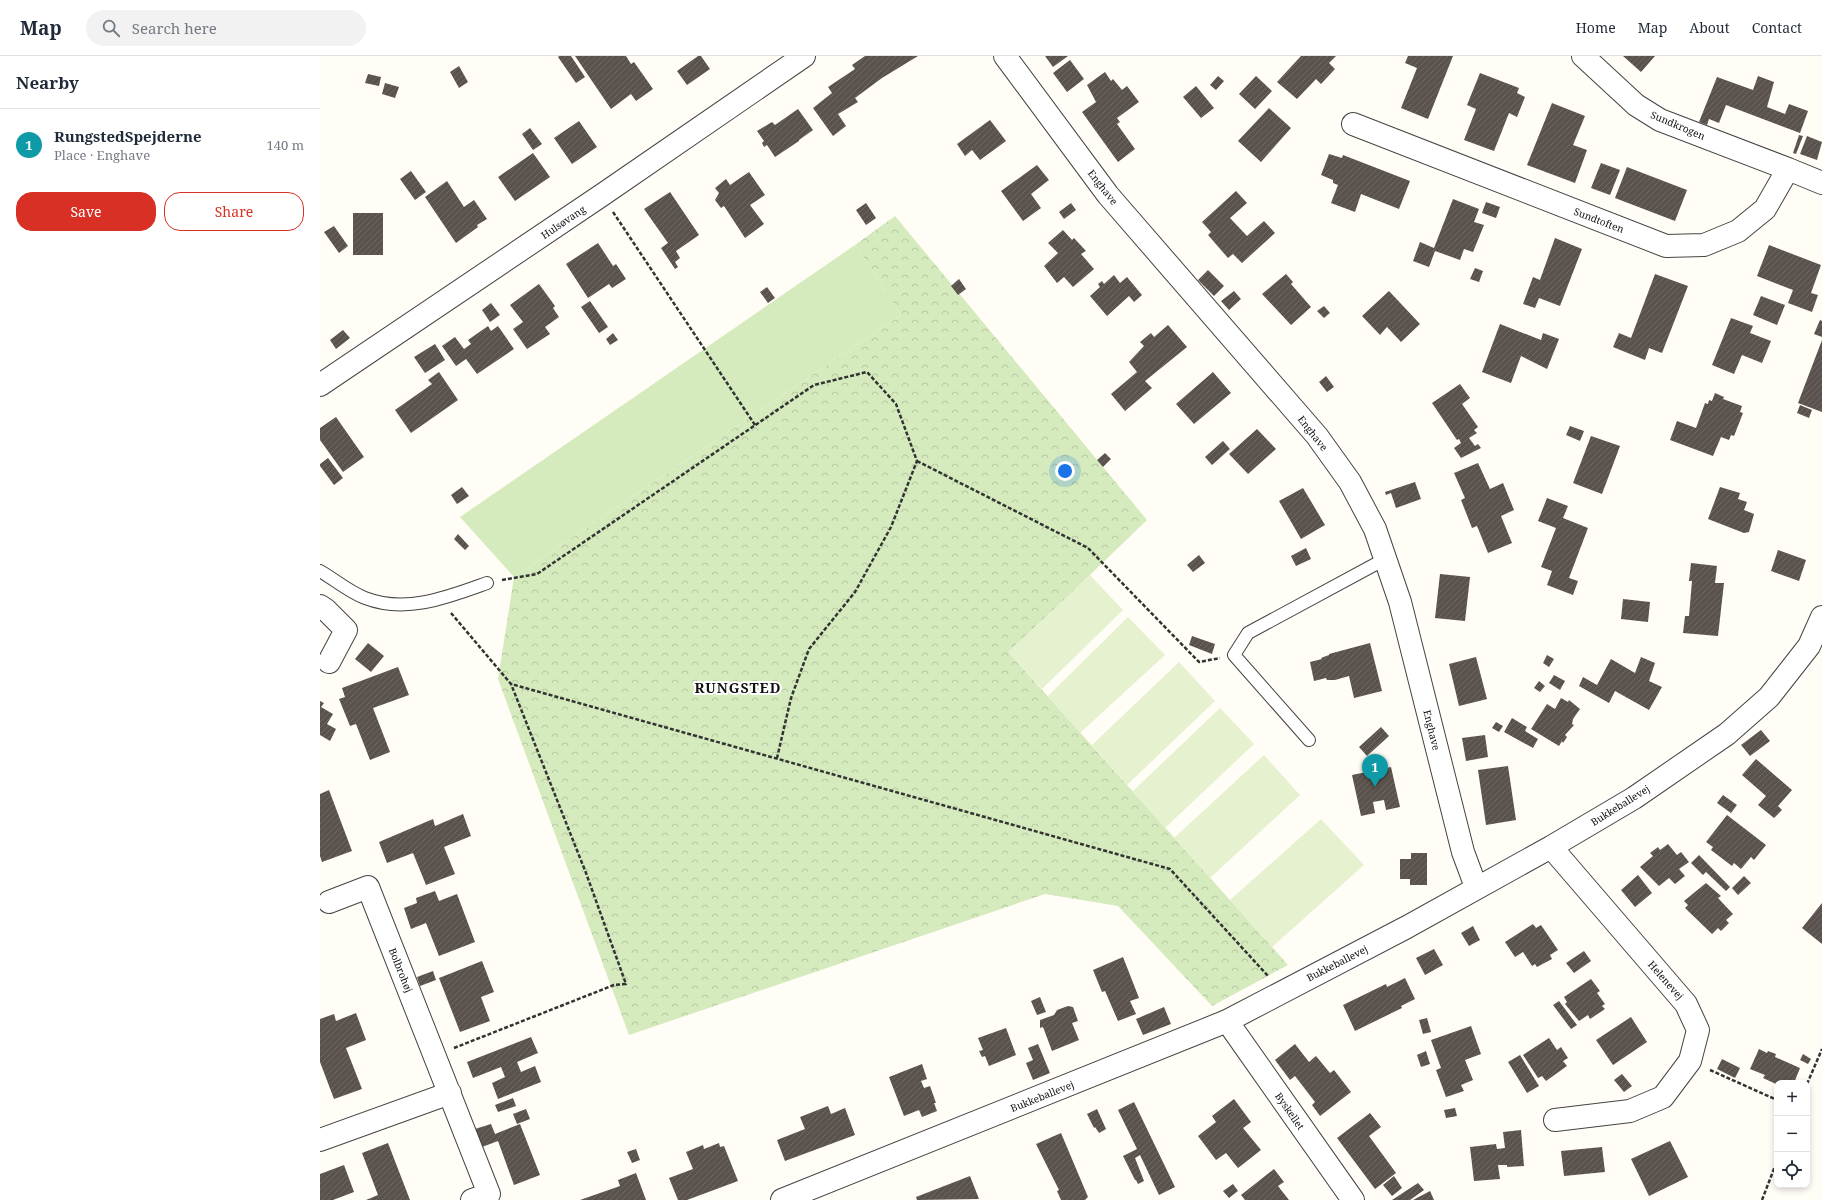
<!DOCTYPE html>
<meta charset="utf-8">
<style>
body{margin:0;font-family:"Noto Serif",serif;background:#f2f2f3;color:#1f2937}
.controls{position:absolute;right:12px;bottom:12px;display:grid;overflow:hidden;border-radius:8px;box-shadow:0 2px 6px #0003}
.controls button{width:36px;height:36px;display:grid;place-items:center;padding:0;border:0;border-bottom:1px solid #e0e1e3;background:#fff;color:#1f2937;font:20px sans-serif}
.you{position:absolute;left:745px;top:415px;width:14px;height:14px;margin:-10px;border:3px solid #fff;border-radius:50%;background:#1a73e8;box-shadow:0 0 0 6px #1a73e833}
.badge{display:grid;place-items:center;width:26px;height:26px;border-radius:50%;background:#d93025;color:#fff;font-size:13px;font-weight:700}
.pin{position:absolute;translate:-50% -33px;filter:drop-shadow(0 1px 2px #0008)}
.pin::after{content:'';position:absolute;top:21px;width:14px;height:12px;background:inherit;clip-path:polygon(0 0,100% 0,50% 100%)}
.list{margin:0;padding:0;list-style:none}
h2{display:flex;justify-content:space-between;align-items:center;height:52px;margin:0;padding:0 16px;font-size:17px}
h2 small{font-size:13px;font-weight:400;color:#747a83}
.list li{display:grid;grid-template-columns:26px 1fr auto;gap:12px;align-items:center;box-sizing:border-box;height:72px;padding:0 16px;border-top:1px solid #e0e1e3}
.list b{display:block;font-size:15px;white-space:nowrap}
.list p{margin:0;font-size:13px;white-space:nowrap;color:#747a83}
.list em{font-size:13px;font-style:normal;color:#747a83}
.actions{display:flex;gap:8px;padding:12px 16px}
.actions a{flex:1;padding:9px 0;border:1px solid #d93025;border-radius:16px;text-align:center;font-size:14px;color:#d93025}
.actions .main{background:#d93025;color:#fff}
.icon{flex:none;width:22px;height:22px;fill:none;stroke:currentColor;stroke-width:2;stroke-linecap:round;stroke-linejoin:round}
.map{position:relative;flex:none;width:1502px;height:1144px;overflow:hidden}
header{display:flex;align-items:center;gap:24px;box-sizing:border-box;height:56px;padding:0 20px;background:#fff;border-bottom:1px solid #e0e1e3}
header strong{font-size:19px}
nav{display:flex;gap:22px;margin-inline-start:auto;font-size:14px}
.search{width:280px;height:36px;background:#f2f2f3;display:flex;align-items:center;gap:10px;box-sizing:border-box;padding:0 14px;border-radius:22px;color:#747a83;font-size:15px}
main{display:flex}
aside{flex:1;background:#fff}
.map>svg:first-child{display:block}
</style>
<header>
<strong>Map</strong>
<div class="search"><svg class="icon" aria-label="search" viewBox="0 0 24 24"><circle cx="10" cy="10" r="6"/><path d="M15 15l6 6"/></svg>Search here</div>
<nav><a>Home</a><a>Map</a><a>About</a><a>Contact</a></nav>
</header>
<main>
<aside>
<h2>Nearby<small></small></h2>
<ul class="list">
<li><span class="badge" style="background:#0f9aa8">1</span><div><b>RungstedSpejderne</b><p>Place · Enghave</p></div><em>140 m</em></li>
</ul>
<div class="actions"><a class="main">Save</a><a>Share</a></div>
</aside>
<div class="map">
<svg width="1502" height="1144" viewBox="0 0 1502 1144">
<defs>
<pattern id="park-crowns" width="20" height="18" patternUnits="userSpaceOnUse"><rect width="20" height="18" fill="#d5ebbd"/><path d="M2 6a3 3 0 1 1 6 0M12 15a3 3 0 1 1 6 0" fill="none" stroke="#b6c8a1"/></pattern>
<pattern id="building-hatch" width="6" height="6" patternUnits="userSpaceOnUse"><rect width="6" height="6" fill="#5a524d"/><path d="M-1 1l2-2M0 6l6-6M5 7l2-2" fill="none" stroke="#6d6662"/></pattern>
</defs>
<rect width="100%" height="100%" fill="#fffdf5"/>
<path fill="#d5ebbd" d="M535,189l46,70 -387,262 -54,-60z"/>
<path fill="url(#park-crowns)" d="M575,160l252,304 -138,133 279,312 -76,41 -94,-100 -73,-12 -416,141 -131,-356 16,-102 387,-262 -46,-70z"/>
<path fill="#e6f2cf" d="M770,519l33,35 -81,79 -34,-37z
M808,561l37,38 -85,78 -32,-37z
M859,606l36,39 -88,84 -35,-40z
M900,652l34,36 -89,84 -32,-37z
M944,699l36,40 -90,83 -36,-40z
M1001,763l43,46 -92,82 -42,-47z"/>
<path fill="url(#building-hatch)" d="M239,0h12l14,21 -9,6 -18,-26z
M255,0h51l5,8 3,-2 19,27 -17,12 -5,-7 -20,15z
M378,0h3l9,13 -23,16 -10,-14z
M545,0h53l-36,22 -27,20 3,4 -20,12 8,12 -13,10 -20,-28 19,-15 -4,-6 27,-18 -3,-4z
M725,0h23l-15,11z
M981,0h35l-7,7 6,6 -14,15 -5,-5 -19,20 -20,-17z
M1088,0h45l-25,63 -27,-11 16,-40 -12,-5z
M1303,0h32l-14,16z
M750,4l14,19 -17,13 -14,-19z
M139,10l9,16 -9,6 -9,-16z
M785,16l6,9 2,-2 9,11 5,-4 12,16 -22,16 3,4 -3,2 18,25 -17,13 -36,-50 14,-10 -9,-17z
M1160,17l39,15 -2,5 8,4 -8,20 -8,-4 -15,38 -30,-11 12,-31 -9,-4z
M48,18l13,3 -2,9 -14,-3z
M898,20l6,5 -8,9 -6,-5z
M936,20l16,15 -17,18 -16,-15z
M1438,20l16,6 -7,25 18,7 4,-10 19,7 -8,22 -74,-28 -7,18 -10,-4 -2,6 -8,-3 18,-45 36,13z
M65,27l14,4 -4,11 -13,-4z
M876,30l18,22 -13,10 -18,-21z
M1232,47l33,13 -12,29 14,5 -12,33 -48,-18z
M949,52l22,20 -30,34 -23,-21z
M478,53l15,21 -14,10v1l-24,16 -8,-12 -3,2 -2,-4 2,-2 -7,-10 15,-9 3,3z
M670,64l16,21 -26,19 -8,-10 -7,6 -8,-12z
M259,65l18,26 -25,17 -18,-26z
M210,72l12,16 -9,6 -11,-16z
M1479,79l4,1 -7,18 -3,-1z
M1487,80l15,6 -5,18 -17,-6z
M213,97l17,24 -35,24 -17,-24z
M1009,98l13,4 1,-3 67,26 -11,28 -38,-15 -6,18 -24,-9 7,-18 -5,-2v-3l-12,-5z
M1281,107l19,7 -10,25 -19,-7z
M717,109l12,15 -18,14 10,14 -18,13 -22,-30z
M1307,111l60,23 -12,31 -60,-23z
M91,115l15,21 -11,8 -15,-21z
M429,116l16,23 -15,10 14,19 -19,14 -21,-32 -3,2 -6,-8 4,-7 -4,-5 11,-9 4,6z
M127,125l17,26 10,-7 13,19 -10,6 1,2 -22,16 -31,-46z
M916,135l11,12 -17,15 17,18 17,-15 11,12 -33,30 -9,-9 -5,4 -20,-23 3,-3 -9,-10z
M350,136l29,43 -23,16 4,7 -5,4 3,5 -3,2 -14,-21 7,-5 -24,-34z
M1133,143l26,10 -5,13 10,3 -11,27 -9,-3 -4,11 -25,-9 -6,16 -16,-6 7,-19 14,6z
M1166,146l14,5 -4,11 -14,-5z
M546,147l10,15 -10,7 -10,-15z
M751,147l5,7 -12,9 -5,-7z
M33,157h30v42h-30z
M14,170l14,20 -9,7 -15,-21z
M743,174l9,10 2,-2 12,13 -5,3 13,15 -21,18 -9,-10 -7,6 -13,-17 14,-13 -10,-10z
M1235,182l27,11 -22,57 -21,-8 -4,10 -12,-4 10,-27 7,3z
M278,187l15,23 3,-2 10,15 -14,9 -3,-4 -21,14 -22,-34z
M1449,189l52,20 -10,28 7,2 -6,17 -24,-9 5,-13 -36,-14z
M1155,212l8,3 -4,11 -9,-3z
M888,214l16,16 -10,10 -16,-16z
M966,218l7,8 -2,2 20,23 -20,18 -29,-31z
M1335,218l33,12 -26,67 -13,-5 -4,12 -32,-13 6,-14 12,5z
M794,219l6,8 7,-6 15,18 -8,7 -5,-6 -22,20 -17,-20 10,-9 -2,-3 4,-3 2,3z
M639,223l7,10 -8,6 -7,-9z
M219,228l16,22 -2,2 6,9 -14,10 5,7 -23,15 -14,-20 10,-7 -13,-17z
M447,231l8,11 -7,5 -8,-11z
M914,235l7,8 -12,11 -8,-9z
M1069,235l31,33 -19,18 -14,-15 -7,8 -18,-19z
M1441,240l24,9 -8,20 -24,-10z
M270,245l18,26 -9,6 -18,-26z
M171,247l9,12 -10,7 -8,-12z
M1004,250l6,7 -6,5 -7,-7z
M1411,262l22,8 -3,7 21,8 -9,22 -20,-8 -8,19 -22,-9z
M1500,264l2,1v16l-8,-3z
M1180,268l41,16 2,-7 16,6 -12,30 -26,-13 -10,27 -29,-11z
M848,269l19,22 -42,34 7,7 -27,23 -14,-17 26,-22 -8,-10 15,-16 -4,-4 11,-9 3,4z
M168,270l3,5 7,-5 16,23 -37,25 -11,-15 -10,7 -14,-20 13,-9 9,12 7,-5 -3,-4z
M23,274l7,8 -14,11 -6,-9z
M293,277l5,7 -8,5 -4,-6z
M1502,284v72l-24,-9z
M115,288l10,16 -20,13 -11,-16z
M119,316l19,28 -47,33 -16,-23 37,-26 -4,-4z
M893,316l18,21 -37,31 -18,-20z
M1006,320l8,11 -7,5 -8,-10z
M1140,328l10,14 -8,6 16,23 -4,3 3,3 -8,5 6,8 3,-2 3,4 -20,10 -7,-10 7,-5 -2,-4 -2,1 -25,-37z
M1395,337l9,4 -1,2 19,7 -2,6 3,1 -9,23 -3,-1 -2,5 -8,-3 -8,19 -43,-16 7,-19 19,7 9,-25 3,1 1,-4 3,1z
M1480,349l12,5 -3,8 -12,-5z
M16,361l28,40 -21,15 -23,-32v-12z
M1250,370l14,5 -4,10 -14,-6z
M937,373l19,20 -28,25 -19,-20z
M1271,380l29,10 -18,48 -29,-11z
M903,385l7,8 -18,16 -7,-8z
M785,397l6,6 -8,8 -6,-7z
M8,402l15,20 -9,7 -14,-19v-2z
M1158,407l12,26 13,-6 11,27 -13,6 11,27 -24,10 -11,-27 -5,2 -11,-28 4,-2 -11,-25z
M1095,426l6,17 -25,9 -5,-15 -5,2 -1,-3z
M142,431l7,9 -12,8 -6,-9z
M1400,431l20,6 -2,6 9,3 -3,8 10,4 -5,18 -5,1 -36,-14z
M983,432l22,37 -24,14 -22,-38z
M1227,442l21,8 -5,12 25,10 -19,50 9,3 -5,14 -26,-10 5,-14 -11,-4 15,-39 -18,-7z
M138,478l11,12 -4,4 -11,-11z
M986,492l5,11 -15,7 -5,-10z
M1458,494l28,10 -7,21 -28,-10z
M879,499l6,8 -12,9 -6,-7z
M1371,507l26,3 -2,17h9l-6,53 -35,-3 2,-17h4l3,-35h-3z
M1120,518l30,3 -5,44 -30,-3z
M1303,543l27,3 -2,20 -27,-3z
M872,580l23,8 -3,10 -23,-9z
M48,587l16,13 -13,16 -16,-13z
M1050,587l12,48 -28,7 -5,-22 -14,4h-8l-1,-2 -12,3 -4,-19 12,-3 -1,-1 8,-3v-1z
M1227,599l7,4 -5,8 -6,-4z
M1156,601l11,42 -28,7 -10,-42z
M1321,601l14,6 -6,18 13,6 -13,23 -34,-19 -6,12 -30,-17 4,-9 14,8 14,-26 24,14z
M78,611l11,28 -36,13 17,44 -20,8 -14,-36 -6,2 -11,-27 6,-2 -3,-9z
M1234,619l11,6 -5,9 -11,-7z
M1219,625l6,5 -5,6 -6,-4z
M1241,642l7,4 1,-2 11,9 -7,10 -1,5 2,1 -9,10 2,2 -4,6 -1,-2 -3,5 -28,-17 16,-25 8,5z
M0,645l4,2 -3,4 12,7 -6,10 9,5 -6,12 -10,-6z
M1192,662l15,9 -2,4 13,8 -5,9 -29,-16z
M1176,666l7,4 -4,6 -7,-4z
M1061,671l8,9 -22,20 -8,-9z
M1441,674l9,11 -20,15 -9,-11z
M1165,679l3,22 -22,4 -4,-23z
M1436,703l36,31 -14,16 4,4 -8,8 -16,-13 8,-9 -24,-21z
M1188,710l8,54 -30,5 -8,-55z
M1071,711l9,40 -14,3 -2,-10 -11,2 2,11 -14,3 -9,-41z
M9,734l23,61 -30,11 -2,-6v-62z
M1403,739l14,10 -6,8 -14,-10z
M143,758l8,22 -27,11 11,27 -29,11 -13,-32 -26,10 -8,-21 54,-23 2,7z
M1407,759l39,30 -12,15 -3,-3 -10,12 -7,-6 -2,3 -21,-16 2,-3 -7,-5z
M1348,788l9,11 4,-3 8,10 -10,7 6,7 -10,8 -6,-6 -10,8 -19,-19 13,-11 -3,-3 8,-6 2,3z
M1091,797h16v32h-17v-6h-10v-20h11z
M1379,799l31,32 -4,4 -20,-19 -3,3 -12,-12z
M1318,819l14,18 -17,14 -14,-17z
M1424,820l7,7 -13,12 -6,-7z
M1386,827l15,13 -3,2 15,16 -7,6 3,3 -8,8 -3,-3 -6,6 -27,-26 3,-3 -4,-4z
M115,835l4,10 18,-7 18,48 -36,14 -13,-33 -15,6 -7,-21 13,-5 -1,-5z
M1502,847v41l-20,-16z
M1213,868l3,4 5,-3 17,25 -8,5 2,4 -15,8 -2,-3 -3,2 -9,-14 -8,5 -10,-15z
M1153,870l7,14 -11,6 -8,-13z
M1114,893l9,16 -18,10 -9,-17z
M1264,895l7,10 -17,12 -8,-10z
M803,901l16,41 -9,3 6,13 -18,7 -13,-30 -3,1 -9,-22z
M162,905l12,31 -13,5 9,24 -30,11 -21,-54z
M113,915l3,9 -16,6 -3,-9z
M1085,922l10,21 -14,7 1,2 -47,23 -12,-26 43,-21 1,3z
M1271,923l9,12 -3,2 8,11 -3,2 3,3 -15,10 -2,-4 -9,6 -14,-17 2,-2 -3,-5z
M720,941l6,15 -9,3 -6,-14z
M1239,945l18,24 -6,4 -18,-24z
M748,950l5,1 5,14 -6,2 7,17 -27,11 -9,-24 -3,1v-8l14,-5 3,-5z
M844,951l7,17 -28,11 -7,-16z
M36,957l10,27 -20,8 16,41 -28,10 -14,-37v-43l14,-5 2,7z
M1311,961l16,25 -34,23 -17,-25z
M1107,962l4,14 -8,2 -4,-14z
M1151,970l10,28 -16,6 8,20 -12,5 3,6 -18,6 -10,-27 5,-2 -10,-28z
M686,972l10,27 -27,11 -4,-10 -3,1 -3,-6 4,-1 -5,-12z
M211,981l7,16 -21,9 4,10 14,-6 6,16 -43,17 -6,-16 13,-6 -4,-10 -28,11 -6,-16z
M1229,982l8,12 4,-3 7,11 -5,3 4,5 -21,15 -4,-5 -4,2 -15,-23z
M718,988l12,29 -17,7 -7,-17 7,-3 -5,-12z
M975,988l14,18 7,-6 14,17 4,-3 17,22 -31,24 -8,-11 3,-3 -20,-26 -5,4 -15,-20z
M1439,993l8,4 1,-2 8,3 -1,3 25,11 -6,15h-17v3h-2l1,-2 -13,-6 2,-3 -15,-6z
M1106,995l4,13 -9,3 -4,-12z
M1483,998l8,5 -3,5 -8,-4z
M1200,999l19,31 -12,7 -19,-31z
M1402,1003l18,9 -5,10 -18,-9z
M602,1008l5,15 -6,2 3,7 6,-2 6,17h-2l3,8 -15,6 -3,-7 -15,6 -15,-39z
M1302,1018l10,12 -8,6 -10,-12z
M193,1042l3,8 -18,6 -3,-7z
M914,1043l17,23 -8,6 18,22 -23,18 -12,-15 -10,7 -18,-24 18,-14 -4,-6z
M814,1046l41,85 -16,8 -19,-40 -5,3 9,23 -6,3 -2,-4h-1l-12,-24 14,-7 -19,-39z
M508,1050l3,8 14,-6 10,27 -70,26 -8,-21 28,-11 -5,-12z
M1135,1052l2,8 -11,2 -2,-8z
M206,1053l4,10 -13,5 -4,-10z
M777,1053l9,20 -7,4 -4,-6 -1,1 -7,-14z
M1050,1057l11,14 -12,9 27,37 -21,16 -38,-51z
M171,1068l4,10 25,-10 20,51 -26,10 -16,-44 -16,6 -7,-18z
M1201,1074l3,36 -17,1v-2h-9l2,14 -26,2 -4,-34 26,-3 1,5 8,-1 -2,-16z
M741,1077l27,64 -3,3h-24l-4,-9 2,-1 -23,-46z
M1350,1085l18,36 -39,19 -18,-37z
M68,1087l22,57h-44l12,-5 -16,-42z
M399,1087l1,4 4,-1 14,35 -51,19h-9l-9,-22 24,-9 -7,-17 17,-7 1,4z
M1282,1091l3,25 -41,4 -3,-25z
M316,1093l4,11 -8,3 -5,-11z
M24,1109l10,27 -21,8h-13v-26z
M954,1113l10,13 -6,4 11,14h-44l-4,-5z
M316,1117l10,27h-66l40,-14 -2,-6z
M650,1120l9,23 -62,1 -1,-3z
M1074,1120l8,12 -10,8 -9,-11z
M1098,1127l6,7 -14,10h-18z
M913,1128l5,7 -9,7 -6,-7z
M1110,1135l4,9h-21z"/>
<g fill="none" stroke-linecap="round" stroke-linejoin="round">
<g stroke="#444" stroke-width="14">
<path id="service" d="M0,515c14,8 29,21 45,27 41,16 83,-1 122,-15
M989,684l-75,-85 14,-22 137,-74"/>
</g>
<g stroke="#444" stroke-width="24">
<path id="minor" d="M685,0l103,139 209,241 33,46 25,47 25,73 63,250 13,35
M1263,0l53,49 24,15 128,49
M1033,68l313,122 38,-1 34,-14 27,-22 23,-40 34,14
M0,329l282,-190 202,-139
M0,550l6,4 20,20 -17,32
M1231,791l135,157 12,26 -8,31 -27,36 -33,14 -75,9
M9,846l39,-15 121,307 -17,6
M907,965l126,179
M0,1084l130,-47
M462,1144l445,-179 180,-94 144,-80 83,-49 93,-64 42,-37 40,-51 13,-29"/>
</g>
<path stroke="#333" stroke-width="2.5" stroke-dasharray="4 2" stroke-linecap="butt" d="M293,156l142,213
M597,405l171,87 111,114 21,-4
M182,524l35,-6 277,-189 53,-13 29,32 21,57 -26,66 -36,65 -46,57 -18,49 -14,60
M131,557l60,71 659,185 98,107
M134,992l160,-63 12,-1 -40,-111 -75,-189
M1390,1014l67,30
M1487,1028l15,-35
M1442,1144l15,-39"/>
<use href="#service" stroke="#fff" stroke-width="12"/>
<use href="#minor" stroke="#fff" stroke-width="22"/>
</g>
<g text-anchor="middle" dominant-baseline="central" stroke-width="4" stroke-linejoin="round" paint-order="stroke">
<g font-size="10" fill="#111" stroke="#fff">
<text transform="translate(1358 69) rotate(23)">Sundkrogen</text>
<text transform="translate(783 131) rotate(52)">Enghave</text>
<text transform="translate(1279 164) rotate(21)">Sundtoften</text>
<text transform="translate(243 166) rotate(-34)">Hulsøvang</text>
<text transform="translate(993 377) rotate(52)">Enghave</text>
<text transform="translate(1112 674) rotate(76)">Enghave</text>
<text transform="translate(1300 749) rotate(-32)">Bukkeballevej</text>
<text transform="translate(1017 907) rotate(-27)">Bukkeballevej</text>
<text transform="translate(81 914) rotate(68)">Bolbrohøj</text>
<text transform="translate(1346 924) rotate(49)">Helenevej</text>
<text transform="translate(722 1040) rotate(-22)">Bukkeballevej</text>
<text transform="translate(970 1055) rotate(55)">Byskellet</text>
</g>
<g font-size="14" font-weight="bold" letter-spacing="1" fill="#111" stroke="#fff">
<text x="418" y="631">RUNGSTED</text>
</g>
</g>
</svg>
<div class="controls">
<button>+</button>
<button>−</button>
<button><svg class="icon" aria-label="locate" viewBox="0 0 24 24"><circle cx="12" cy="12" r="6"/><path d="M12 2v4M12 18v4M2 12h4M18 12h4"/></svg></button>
</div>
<div class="you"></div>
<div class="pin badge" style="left:1055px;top:731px;background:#0f9aa8">1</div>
</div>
</main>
